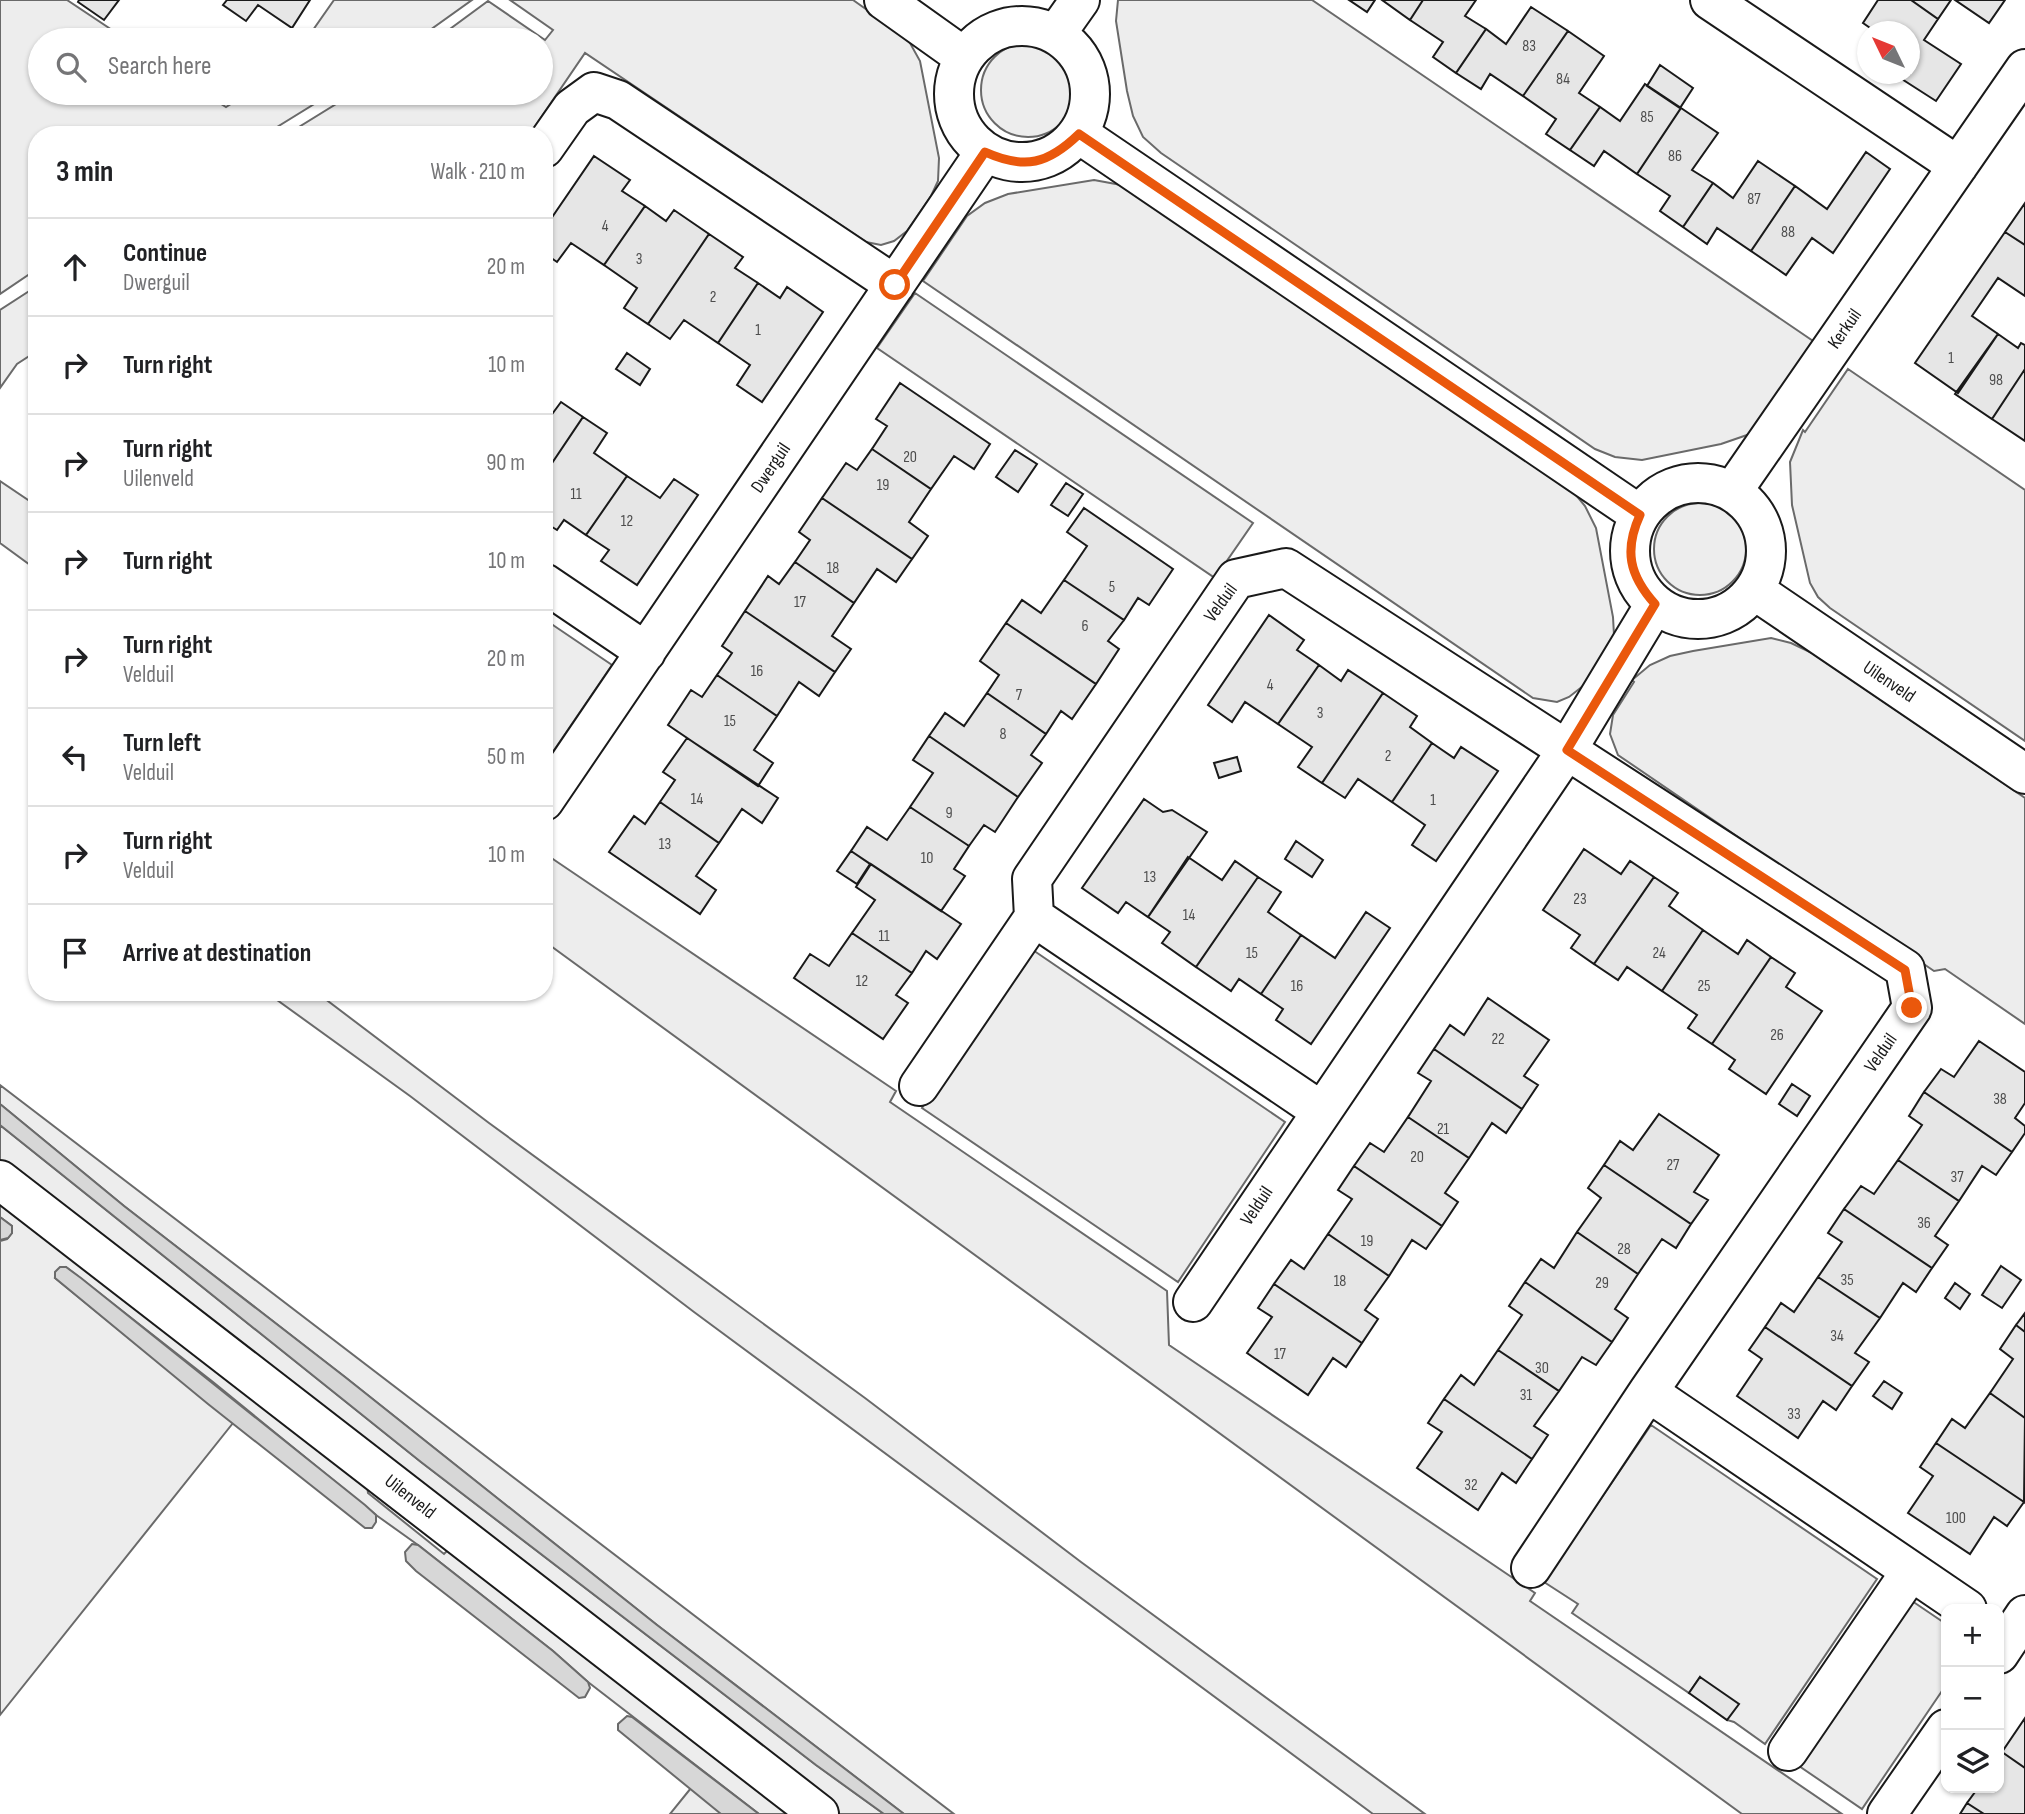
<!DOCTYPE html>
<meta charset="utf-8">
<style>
body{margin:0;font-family:"Sofia Sans Condensed",sans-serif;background:#f2f2f2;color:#202124}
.controls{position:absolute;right:21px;bottom:21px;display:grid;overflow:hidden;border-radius:14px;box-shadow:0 2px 5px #0004}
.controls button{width:63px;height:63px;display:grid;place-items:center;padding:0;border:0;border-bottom:2px solid #e0e0e0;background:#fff;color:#202124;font:35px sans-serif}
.compass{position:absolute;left:1857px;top:21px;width:63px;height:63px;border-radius:50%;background:#fff;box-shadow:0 2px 5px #0004;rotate:313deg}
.stop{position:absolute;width:21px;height:21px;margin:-16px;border:5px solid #ea580c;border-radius:50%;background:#fff}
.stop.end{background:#ea580c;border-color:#fff;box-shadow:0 2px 7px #0008}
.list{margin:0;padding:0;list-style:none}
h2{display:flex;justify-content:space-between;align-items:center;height:91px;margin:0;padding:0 28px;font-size:30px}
h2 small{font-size:23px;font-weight:400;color:#757577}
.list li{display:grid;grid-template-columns:46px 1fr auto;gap:21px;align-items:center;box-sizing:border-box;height:98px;padding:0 28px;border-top:2px solid #e0e0e0}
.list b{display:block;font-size:26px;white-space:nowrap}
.list p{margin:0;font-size:23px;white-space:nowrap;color:#757577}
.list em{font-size:23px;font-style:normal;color:#757577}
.icon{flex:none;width:38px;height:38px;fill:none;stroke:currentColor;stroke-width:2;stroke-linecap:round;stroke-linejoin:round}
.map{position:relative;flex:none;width:2025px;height:1814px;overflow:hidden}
.search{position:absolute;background:#fff;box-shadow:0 2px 5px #0004;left:28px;top:28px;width:525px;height:77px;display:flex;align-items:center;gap:18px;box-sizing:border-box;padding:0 24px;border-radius:38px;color:#757577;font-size:26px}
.panel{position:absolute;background:#fff;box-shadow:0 2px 5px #0004;left:28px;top:126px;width:525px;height:875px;border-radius:28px}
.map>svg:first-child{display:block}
</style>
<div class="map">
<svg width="2025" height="1814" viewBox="0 0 2025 1814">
<rect width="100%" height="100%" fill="#fff"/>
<path fill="#ededed" stroke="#6a6a6a" stroke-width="2" d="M0,0h67l60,40h-87v53h164l22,14 22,-14h84l-68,42h-227v134l-37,25z
M334,0h138l-56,40h-110z
M510,0h343l48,34 9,9 10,18 19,97 -1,23 -7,15 -24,35 -13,10 -13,4 -15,-3 -281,-189 -56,82h-243l68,-42h187v-53h-106l53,-39 57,39 8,-10z
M1118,0h194l504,343 -55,81 -14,11 -26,9 -79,16 -27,-3 -20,-8 -434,-296 -18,-16 -10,-21 -6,-25 -11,-70z
M981 90a47 47 0 1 1 94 0a47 47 0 1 1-94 0Z
M1094,180l27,5 455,310 9,11 11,22 17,89 1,18 -1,11 -30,40 -14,11 -12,5 -24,-4 -610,-417 44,-65 18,-13 23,-9z
M37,286v65l-20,13 -17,24v-78z
M915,293l338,230 -38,55 -338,-230z
M1848,369l177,121v251l-195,-133 -12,-11 -8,-14 -18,-78 -2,-43 13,-32 2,2z
M0,481l37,25v64l-37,-27z
M1654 549a46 46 0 1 1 92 0a46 46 0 1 1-92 0Z
M544,619l68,46 -68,100z
M1771,638l20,5 21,10 213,145v226l-80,-55 -11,2 -316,-216 -8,-21 3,-19 21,-33 -2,-2 18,-15 20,-9 23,-5z
M544,853l352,238 -6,11 277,189 2,54 366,248 -5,8 312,213h-100l-1198,-873z
M1027,946l258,176 -107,160 -256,-174z
M266,992h50l173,131 376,275 216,164 344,252h-52l-679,-502 -284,-216z
M0,1085l954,729h-50l-247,-189 -312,-248 -221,-171 -124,-102z
M0,1125l421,337 395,303 68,49h-49l-835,-652z
M0,1193l367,292 1,8 76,61 7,-7 343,267h-35l-171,-132 -35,-31 -135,-106 -42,-30 -163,-133 -147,-115 -11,11 178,145 -233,292v-474l7,-2 5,-6v-7l-12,-9z
M1651,1425l226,154 -112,165 -31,-22 -7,-2 -27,-43 -11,16 -117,-80 6,-9 -34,-22z
M1912,1601l34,23v61l-84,124 -63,-43z
M691,1788l30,25v1h-51z"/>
<path fill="#d7d7d7" stroke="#6a6a6a" stroke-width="2" d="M0,1104l124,102 221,171 312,248 247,189h-20l-68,-49 -395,-303 -421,-337z
M0,1217l12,9v7l-4,5 -8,2z
M60,1267h6l15,11 284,227 11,10v7l-4,6h-7l-157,-124 -153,-126v-6z
M412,1544l6,1 135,106 35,31 2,6 -5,9 -6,1 -163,-127 -10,-10 -1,-9z
M627,1716l5,1 127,97h-38l-103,-84v-6z"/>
<path fill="#e6e6e6" stroke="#1a1a1a" stroke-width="2" d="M79,0h40l-15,20 -26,-18z
M227,0h83l-18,28 -34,-23 -12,16 -23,-16z
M1349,0h26l-8,12z
M1382,0h41l-13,20z
M1423,0h53l-11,16 21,13 -30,44 -23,-16 10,-15 -33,-22z
M1878,0h33l27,19 -14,21 37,24 -25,37 -42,-27h16v-42h-34l-13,-9z
M1911,0h40l-13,19z
M1955,0h50l-16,23z
M1531,7l37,24 -45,65 -33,-22 -9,15 -25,-16 30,-44 20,15z
M1568,31l36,25 -25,37 21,14 -30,43 -24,-16 10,-15 -33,-23z
M1660,65l33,23 -13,20 -33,-22z
M1645,84l36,24 -44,66 -33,-23 -10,15 -24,-16 30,-43 20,14z
M1681,108l37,25 -26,37 21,13 -30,44 -23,-16 10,-15 -33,-22z
M1866,152l24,17 -57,84 -21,-15 -26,37 -35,-24 44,-65 32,23z
M594,156l36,24 -8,11 23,15 -41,59 -33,-22 -14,19 -13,-9v-24z
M1758,161l37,25 -44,65 -34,-23 -10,16 -24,-17 30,-44 20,15z
M2025,203v42l-20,-13z
M645,206l21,15 8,-11 35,24 -61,90 -24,-16 13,-20 -33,-23z
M2005,232l20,13v51l-27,-18 -26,38 26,18 -40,59 -43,-30z
M709,234l34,23 -8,11 23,15 -40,60 -34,-23 -14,19 -22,-15z
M758,283l22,15 7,-11 36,25 -61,90 -25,-17 13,-20 -32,-22z
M1998,334l20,14 3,-5 4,2v24l-33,50 -37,-25z
M627,353l23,16 -10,16 -24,-16z
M2025,369v72l-33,-22z
M900,383l90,61 -16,25 -20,-13 -23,33 -59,-40 15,-23 -11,-7z
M561,402l22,15 -39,58v-56l3,2z
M583,417l24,16 -13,20 33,23 -41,59 -22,-15 -7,10 -13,-8v-47z
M872,449l59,40 -22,33 19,14 -16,23 -90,-61 24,-35 11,7z
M1015,450l22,14 -19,28 -22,-15z
M627,476l33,22 14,-19 24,16 -61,90 -36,-24 8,-11 -23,-15z
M1066,483l17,11 -15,22 -17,-11z
M822,498l90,61 -16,23 -19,-13 -23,34 -59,-41 15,-22 -11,-8z
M1084,508l89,61 -24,36 -11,-7 -14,22 -60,-40 23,-34 -20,-14z
M795,562l59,41 -22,33 19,13 -16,23 -90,-61 23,-35 11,8z
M1064,580l60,40 -16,21 11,8 -23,35 -90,-61 16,-23 19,13z
M745,611l90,61 -16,24 -20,-14 -22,34 -60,-41 15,-22 -10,-7z
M1269,615l35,25 -7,10 22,15 -41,59 -33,-22 -13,20 -24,-17z
M1006,623l90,61 -24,35 -11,-8 -15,23 -59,-41 12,-18 -19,-14z
M1319,665l22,16 7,-11 35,23 -61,90 -24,-16 14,-20 -34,-23z
M717,675l60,41 -23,34 19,13 -15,23 -90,-61 23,-35 11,7z
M987,693l59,41 -15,21 11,8 -24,34 -89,-61 16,-23 19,13z
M1383,693l34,23 -7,11 22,16 -40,59 -34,-23 -13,19 -23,-15z
M929,736l89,61 -23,35 -11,-7 -15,21 -59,-39 23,-34 -20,-13z
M687,738l91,60 -16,25 -20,-14 -23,34 -59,-41 15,-22 -12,-8z
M1432,743l22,15 7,-11 37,24 -62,90 -24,-16 13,-20 -33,-23z
M1237,757l4,14 -22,7 -5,-15z
M1144,799l19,13 9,-2 35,22 -59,85 -22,-15 -8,11 -36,-25z
M660,802l59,41 -23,33 20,14 -16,24 -91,-62 25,-36 11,8z
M910,807l59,39 -15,23 11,7 -24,35 -90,-60 16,-24 20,13z
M1296,841l27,19 -11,17 -27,-18z
M1584,849l37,25 9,-13 24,16 -60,87 -23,-16 9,-13 -37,-25z
M851,851l19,13 -13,20 -20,-13z
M1188,857l34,23 13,-19 23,16 -62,90 -34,-24 8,-11 -22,-15z
M871,864l90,60 -24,35 -11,-8 -14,22 -60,-40 23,-33 -19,-13z
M1258,877l23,15 -13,20 33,23 -40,59 -22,-15 -8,12 -35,-24z
M1654,877l24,16 -9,13 34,24 -41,61 -35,-24 -9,13 -24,-16z
M1366,912l24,16 -79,116 -35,-24 7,-11 -22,-15 40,-59 34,23z
M1703,930l35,24 9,-14 24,17 -59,87 -24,-16 9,-13 -35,-24z
M852,933l60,40 -16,22 12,8 -25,36 -89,-61 16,-24 19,12z
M1771,957l24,16 -9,14 36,24 -56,83 -37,-25 6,-9 -23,-16z
M1488,998l61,42 -25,36 14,9 -16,24 -88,-60 16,-24 14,10z
M1979,1041l46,31v31l-10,15 10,8v7l-13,19 -88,-60 17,-23 13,8z
M1434,1049l88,60 -16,24 -14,-10 -23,35 -61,-41 23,-36 -13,-8z
M1792,1084l18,12 -13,20 -18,-12z
M1924,1092l88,60 -16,23 -14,-9 -23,35 -61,-41 24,-35 -13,-9z
M1659,1114l60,41 -25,37 14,8 -17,24 -87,-59 16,-24 13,9z
M1408,1117l61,41 -24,35 13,9 -16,24 -88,-60 16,-23 14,9z
M1898,1160l61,41 -24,35 13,9 -16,23 -88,-59 17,-23 13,8z
M1604,1165l87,59 -15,24 -14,-9 -24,35 -61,-42 24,-34 -13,-10z
M1354,1166l88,60 -16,23 -14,-9 -23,36 -61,-42 24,-35 -14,-9z
M1844,1209l88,59 -16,24 -13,-9 -23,35 -62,-41 24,-35 -14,-9z
M1577,1232l61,42 -23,35 13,9 -16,24 -87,-60 16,-23 13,9z
M1328,1234l61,42 -24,34 13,9 -16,24 -88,-59 17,-24 13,9z
M2001,1266l20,14 -19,28 -20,-13z
M1818,1277l62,41 -25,35 14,9 -17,24 -87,-59 16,-24 13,9z
M1525,1282l87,60 -16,23 -14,-8 -23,34 -61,-41 24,-35 -13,-9z
M1955,1283l15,11 -10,15 -15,-11z
M1274,1284l88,59 -16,24 -13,-9 -25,37 -61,-42 25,-36 -14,-9z
M2025,1313v19l-9,-7z
M2016,1325l9,7v86l-35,-25 23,-34 -13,-10z
M1765,1327l87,59 -16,24 -13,-9 -25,37 -61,-42 25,-37 -13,-9z
M1498,1350l61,41 -25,35 14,9 -16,24 -88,-60 17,-24 13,10z
M1884,1381l18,12 -10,16 -19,-13z
M1990,1393l35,25 -1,84 -88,-59 16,-24 13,9z
M1444,1399l88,60 -16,24 -14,-10 -24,37 -61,-42 25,-36 -14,-9z
M1936,1443l88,59 -17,24 -13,-9 -24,37 -62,-41 25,-37 -13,-9z
M1700,1677l39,27 -12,16 -38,-27z
M2025,1718v50l-23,-16z
M2002,1752l23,16v46h-41l-17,-11 11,-15h21v-31z
M1967,1803l17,11h-24z"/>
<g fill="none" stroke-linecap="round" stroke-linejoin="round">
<g stroke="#1a1a1a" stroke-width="42">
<path id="minor" d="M884,0l80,57
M1710,0l248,166
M954 94a68 68 0 1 1 136 0a68 68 0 1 1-136 0Z
M1056,34l24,-34
M1079,134l561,381
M544,148l28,-40 22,-16 24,8 277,185
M1630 551a68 68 0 1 1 136 0a68 68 0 1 1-136 0Z
M1732,492l293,-423
M544,583l102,69
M1754,590l271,184
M544,801l441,-649
M919,1086l115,-169
M1321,1111l-287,-194 -2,-38 204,-300 50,-11 619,401 7,39 -264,384 -117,176
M0,1180l819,634
M1193,1302l374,-552 88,-146
M1648,1392l319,217
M1999,1654l26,-39
M1788,1751l123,-180
M1887,1814l59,-85"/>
</g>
<use href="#minor" stroke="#fff" stroke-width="38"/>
</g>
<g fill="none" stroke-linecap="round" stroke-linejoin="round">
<path stroke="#ea580c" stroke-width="9" d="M895,285l90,-133c40,18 63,12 94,-18l561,381c-16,35 -11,60 15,89l-88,146 338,220 7,38"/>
</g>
<g text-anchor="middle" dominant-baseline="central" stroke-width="5" stroke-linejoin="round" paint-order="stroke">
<g font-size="16" fill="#4d4d4d">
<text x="1529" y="46">83</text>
<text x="1563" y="79">84</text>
<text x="1647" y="117">85</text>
<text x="1675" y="156">86</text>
<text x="1754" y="199">87</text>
<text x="605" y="226">4</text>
<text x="1788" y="232">88</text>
<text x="639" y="259">3</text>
<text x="713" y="297">2</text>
<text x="758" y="330">1</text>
<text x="1951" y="358">1</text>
<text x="1996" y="380">98</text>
<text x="910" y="457">20</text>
<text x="883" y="485">19</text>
<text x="576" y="494">11</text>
<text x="627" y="521">12</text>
<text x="833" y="568">18</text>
<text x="1112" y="587">5</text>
<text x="800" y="602">17</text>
<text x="1085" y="626">6</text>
<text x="757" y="671">16</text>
<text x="1270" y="685">4</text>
<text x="1019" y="695">7</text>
<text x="1320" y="713">3</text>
<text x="730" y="721">15</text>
<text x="1003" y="734">8</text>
<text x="1388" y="756">2</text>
<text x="697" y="799">14</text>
<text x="1433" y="800">1</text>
<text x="949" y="813">9</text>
<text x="665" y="844">13</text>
<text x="927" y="858">10</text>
<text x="1150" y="877">13</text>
<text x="1580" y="899">23</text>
<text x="1189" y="915">14</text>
<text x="884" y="936">11</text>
<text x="1252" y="953">15</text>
<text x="1659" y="953">24</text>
<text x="862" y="981">12</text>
<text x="1297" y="986">16</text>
<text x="1704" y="986">25</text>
<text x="1777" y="1035">26</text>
<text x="1498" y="1039">22</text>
<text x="2000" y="1099">38</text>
<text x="1443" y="1129">21</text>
<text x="1417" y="1157">20</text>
<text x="1673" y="1165">27</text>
<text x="1957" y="1177">37</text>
<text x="1924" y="1223">36</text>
<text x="1367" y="1241">19</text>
<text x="1624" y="1249">28</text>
<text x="1847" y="1280">35</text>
<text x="1340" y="1281">18</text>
<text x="1602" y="1283">29</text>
<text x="1837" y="1336">34</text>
<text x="1280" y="1354">17</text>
<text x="1542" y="1368">30</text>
<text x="1526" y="1395">31</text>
<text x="1794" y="1414">33</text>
<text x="1471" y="1485">32</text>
<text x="1956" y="1518">100</text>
</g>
<g font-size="19" fill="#1a1a1a" stroke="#fff">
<text transform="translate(1845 329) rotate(-55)">Kerkuil</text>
<text transform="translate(771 468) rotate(-56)">Dwerguil</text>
<text transform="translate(1221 603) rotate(-54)">Velduil</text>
<text transform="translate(1889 682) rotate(34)">Uilenveld</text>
<text transform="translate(1881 1053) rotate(-55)">Velduil</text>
<text transform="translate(1257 1206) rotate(-56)">Velduil</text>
<text transform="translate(410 1497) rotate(38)">Uilenveld</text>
</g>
</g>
</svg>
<div class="controls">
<button>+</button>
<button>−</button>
<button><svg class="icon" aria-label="layers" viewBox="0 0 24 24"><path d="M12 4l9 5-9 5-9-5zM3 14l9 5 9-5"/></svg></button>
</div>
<svg class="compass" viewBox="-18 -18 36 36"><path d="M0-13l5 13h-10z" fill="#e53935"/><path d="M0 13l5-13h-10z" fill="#757577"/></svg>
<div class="stop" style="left:895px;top:285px"></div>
<div class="stop end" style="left:1912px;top:1008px"></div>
<div class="search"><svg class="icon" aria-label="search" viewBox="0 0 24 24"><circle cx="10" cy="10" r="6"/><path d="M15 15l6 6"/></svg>Search here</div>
<section class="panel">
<h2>3 min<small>Walk · 210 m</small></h2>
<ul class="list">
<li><svg class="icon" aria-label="ahead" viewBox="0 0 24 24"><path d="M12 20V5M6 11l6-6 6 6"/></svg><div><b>Continue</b><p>Dwerguil</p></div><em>20 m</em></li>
<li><svg class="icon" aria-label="right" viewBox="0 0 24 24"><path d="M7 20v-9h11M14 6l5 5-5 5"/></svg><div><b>Turn right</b></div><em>10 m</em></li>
<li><svg class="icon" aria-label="right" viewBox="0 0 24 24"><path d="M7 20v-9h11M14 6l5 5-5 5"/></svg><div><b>Turn right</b><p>Uilenveld</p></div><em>90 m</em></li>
<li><svg class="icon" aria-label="right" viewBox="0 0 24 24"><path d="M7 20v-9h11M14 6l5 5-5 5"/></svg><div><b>Turn right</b></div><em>10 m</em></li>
<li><svg class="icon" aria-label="right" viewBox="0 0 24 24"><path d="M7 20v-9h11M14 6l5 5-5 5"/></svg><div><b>Turn right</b><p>Velduil</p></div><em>20 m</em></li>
<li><svg class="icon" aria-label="left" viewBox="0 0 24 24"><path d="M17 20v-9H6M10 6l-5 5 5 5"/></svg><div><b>Turn left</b><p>Velduil</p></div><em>50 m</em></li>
<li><svg class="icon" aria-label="right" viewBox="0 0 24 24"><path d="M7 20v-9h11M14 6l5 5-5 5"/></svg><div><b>Turn right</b><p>Velduil</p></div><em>10 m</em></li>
<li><svg class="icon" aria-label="arrive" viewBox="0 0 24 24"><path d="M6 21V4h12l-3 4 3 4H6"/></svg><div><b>Arrive at destination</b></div></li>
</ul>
</section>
</div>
